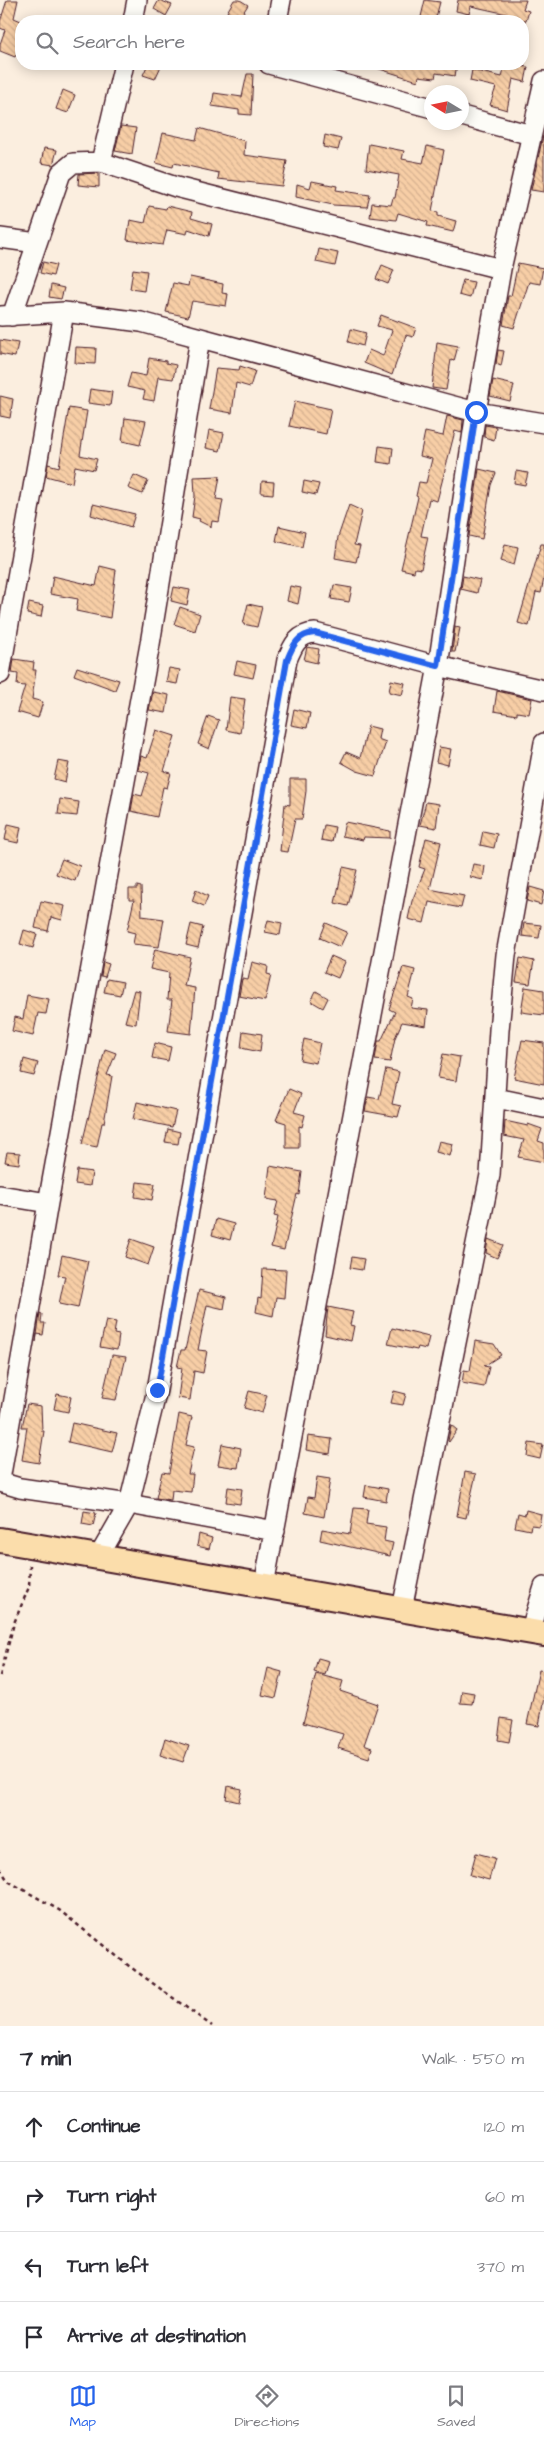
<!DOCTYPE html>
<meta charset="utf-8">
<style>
body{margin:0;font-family:"Architects Daughter",sans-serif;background:#f7f7f7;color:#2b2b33}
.compass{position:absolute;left:424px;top:85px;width:45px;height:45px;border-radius:50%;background:#fff;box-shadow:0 2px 12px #0003;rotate:280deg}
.stop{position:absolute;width:15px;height:15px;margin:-11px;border:4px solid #2563eb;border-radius:50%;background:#fff}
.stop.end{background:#2563eb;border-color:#fff;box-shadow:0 1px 5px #0008}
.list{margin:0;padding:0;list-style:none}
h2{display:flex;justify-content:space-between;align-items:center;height:65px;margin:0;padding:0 20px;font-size:21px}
h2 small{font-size:16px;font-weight:400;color:#7c7c81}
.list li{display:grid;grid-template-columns:32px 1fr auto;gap:15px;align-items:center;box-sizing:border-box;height:70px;padding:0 20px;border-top:1px solid #e1e1e2}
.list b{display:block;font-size:19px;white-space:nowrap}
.list em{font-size:16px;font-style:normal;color:#7c7c81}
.icon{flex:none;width:28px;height:28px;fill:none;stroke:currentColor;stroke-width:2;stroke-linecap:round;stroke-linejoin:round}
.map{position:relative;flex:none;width:544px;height:2026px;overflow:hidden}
.search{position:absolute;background:#fff;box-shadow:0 2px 12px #0003;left:15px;right:15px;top:15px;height:55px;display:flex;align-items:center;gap:12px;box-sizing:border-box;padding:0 18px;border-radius:20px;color:#7c7c81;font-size:19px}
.sheet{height:345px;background:#fff}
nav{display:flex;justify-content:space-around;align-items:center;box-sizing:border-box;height:70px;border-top:1px solid #e1e1e2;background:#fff;font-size:14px;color:#7c7c81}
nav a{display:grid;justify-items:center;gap:2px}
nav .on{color:#2563eb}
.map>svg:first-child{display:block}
</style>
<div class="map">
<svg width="544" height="2026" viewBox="0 0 544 2026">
<defs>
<pattern id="building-back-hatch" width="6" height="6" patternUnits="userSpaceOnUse" patternTransform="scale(1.25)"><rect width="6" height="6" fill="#f7cea6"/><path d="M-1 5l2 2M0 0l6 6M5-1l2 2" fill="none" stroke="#d5b08f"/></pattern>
</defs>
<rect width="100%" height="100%" fill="#fbeedf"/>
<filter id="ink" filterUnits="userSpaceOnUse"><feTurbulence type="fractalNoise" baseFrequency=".02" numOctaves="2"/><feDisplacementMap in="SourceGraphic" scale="10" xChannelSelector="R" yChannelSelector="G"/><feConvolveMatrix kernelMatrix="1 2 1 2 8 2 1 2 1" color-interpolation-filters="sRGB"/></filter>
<g filter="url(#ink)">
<path fill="url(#building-back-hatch)" stroke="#4a1f2b" d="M7,0h11l-4,18 7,3v21l-6,15 -15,-6v-7l5,-14 -5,-2v-6z
M159,0l13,5 -6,11 -12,-7z
M234,0h6l8,5 -9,14 -12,-7z
M425,0l15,2 -5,19h-15z
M458,0h68l-3,9 6,2 -3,10h-21l2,-7 -36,-8 -2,8 -13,-3z
M148,64h14l-7,15 -12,-4z
M370,64h87l-2,12 -19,-3 -1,5 -16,-2 -1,5 -48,-15z
M505,64l23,3 -3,15 -12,-3 -6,31 -17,-5 6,-18 -26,-6 2,-11 30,7z
M247,74h6l-2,41 -12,-1v-4l-27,-4 2,-13 28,4z
M63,90l12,5 -7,18 -12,-4z
M121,126l15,2 -4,26 -17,-3z
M199,128l46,13 -1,14 43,6 -5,25 -64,-7 1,-6 -45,-10 -1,4 -17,-4 7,-30 33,7z
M325,135l16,4 -3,11 -15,-3z
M543,136h1v56l-13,-2z
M369,144l35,7 -2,8 21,4 4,-17 17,4 -12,61 6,1v4l18,5 -3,11 -26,-6 1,-4 -30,-9 -2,7 -26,-3 2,-14 19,2 2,-7h2l4,-23 -33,-6z
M44,148l13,2 -4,15 -12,-2z
M99,173v14l-21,-2 1,-11z
M312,181l25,5 -1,4 34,5 -3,12 -34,-2 -37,-8 1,-13 13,4z
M149,206l17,3 1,-3 25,6 -1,6 21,6 -3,12 -21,-7 -1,5 -20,-4 -4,15 -36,-5 3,-20 15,3z
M319,249l19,4 -3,13 -19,-4z
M43,262l13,3 -3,11 -13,-3z
M518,263l25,5 -3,16 -11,-2 -15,46 -11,-3 5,-29h3z
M382,265l12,5 -6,14 -12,-5z
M133,269l14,2 -3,20 -14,-2z
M190,277l33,7 -1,9 6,1 -2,12 -34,-5 -4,16 -22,-5 7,-29 15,3z
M463,280l11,2 -4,16 -11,-3z
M51,285l13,3 -3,11 -12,-2z
M381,315l35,13 -3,9 -7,-2 -14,40 -28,-12 5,-13 14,6 9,-26 -15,-4z
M351,329l15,4 -3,13 -15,-4z
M0,340l18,3 -3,14 -15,-3z
M437,342l21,4 -4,15 -3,-1 -5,30 -14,-2z
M76,347l20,1 -1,16 -20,-1z
M498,350l6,1 -3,15 -5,-2z
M149,358l17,3v2l10,2 -3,14 -15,-2 -4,24 -11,-2 2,-8 -18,-4 4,-14 15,3z
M240,366l15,5 -5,16 -14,-4 -4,30 -23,-4 7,-41 23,2z
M493,380l21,5 -4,16 -20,-5z
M90,389l22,3 -2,14 -22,-3z
M0,396l13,3 -3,19 -10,-2z
M295,401l36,8 -5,25 -37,-8z
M69,408l18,3 -7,44 17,4 -3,11 -19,-4 -3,17 -26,-7 2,-12 11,3z
M447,416l16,4 -1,13 -7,-2 -18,70 -8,-2 -8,37 7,1 -7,32 -6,-1 -1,4 -13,-3 17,-72 -2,-1 3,-14 7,1 6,-24 -12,-3 5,-24 18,4z
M125,418l21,3 -6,24 -18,-4z
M485,425l11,2 -2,13 -10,-3z
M209,430l15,3 -4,18 -14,-3z
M379,446l14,2 -2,16 -14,-2z
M479,469l17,4 -5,12 -9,54 -13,-3z
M516,471l12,2 -3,12 -11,-2z
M134,475l14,6 -6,13 -14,-6z
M220,476l-4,23 7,1 -4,22 -7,-1 -1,6 -12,-6 1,-2 -8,-2 3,-21 -1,-19z
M262,481l12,1 -1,12 -12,-1z
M304,481l15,3 -3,11 -14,-3z
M93,504l42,10 -4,13 -40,-12z
M349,505l13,6 -8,34 6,1 -4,16 -21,-4 3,-21z
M279,526l26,6 -3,15 -26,-6z
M505,544l13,3 -4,18 -13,-4z
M541,544h3v34l-3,15 -5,-1 -7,34 -11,-3z
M100,566l16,4 -6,48 -34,-7 2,-12 -28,-5 3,-18 43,10z
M463,576l17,4 -3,13 -16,-4z
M334,585l18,3 -3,14 -18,-3z
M290,586l11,2 -3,16 -11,-3z
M174,587l16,3 -3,15 -16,-4z
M29,603l14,3 -2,11 -14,-3z
M248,604l14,3 -5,20 -14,-3z
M180,607l20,7 -5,17 -21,-7z
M455,627l5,1 -5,24h-3z
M307,647l12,2 -2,14 -13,-3z
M14,659l20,3 -1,8h3l-4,29 11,3 -5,16 -21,-6 8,-26 -8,-1 1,-11 -6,-1z
M237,661l19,4 -3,13 -19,-4z
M77,667l42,13 -4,10 -41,-15z
M169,668l11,2 -3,14 -11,-2z
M391,680l14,3 -3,12 -13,-3z
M497,691l35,8 -3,15 -12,-2v3l-23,-4z
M153,692l16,3 -3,18 -17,-3z
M230,697l15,2 -5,34 -14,-3z
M294,709l16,4 -3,15 -16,-3z
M208,716l11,4 -10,29 -11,-5z
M368,726l12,3 -2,10 8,3 -11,34 -18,-5 -16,-9 5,-10 14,6z
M156,730l19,6 -11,35 7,2 -4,15 -4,-1 -6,30 -26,-6 3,-17 8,2 7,-23 -11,-3 3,-14 6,2z
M439,747l12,2 -3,16 -12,-3z
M58,761l11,2 -4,19 -11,-3z
M290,779h16v12l-4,28h-7l-7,33 -8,-1 5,-47 5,1z
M60,799l19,3 -2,14 -19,-2z
M426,802l13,2 -3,24 -16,-3z
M345,822l45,9v7l-26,-1 -1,3 -21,-4z
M8,824l13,3 -3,16 -13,-3z
M324,825l11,2 -3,15 -11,-2z
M483,831l14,3 -3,14 -14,-3z
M426,838l15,4 -11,47 34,7 -3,12 -32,-6 -5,21 -16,-4 4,-18 13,-32 -6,-2z
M62,859l18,7 -5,15 -19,-7z
M473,864l12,2 -2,14 -13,-3z
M343,867l14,3 -9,36 -13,-3z
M137,886l4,1 1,29 22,3 -5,28 -26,-3 2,-11 -8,-2 7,-31h-5v-11h8z
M530,887l14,4 -3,14 -14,-4z
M196,890l12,6 -4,10 -12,-5z
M41,901l24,5 -3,14 -11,-3 -3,14 -13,-3z
M268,920l14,3 -2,12 -15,-3z
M326,923l21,9 -7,15 -20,-9z
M524,923l17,2 -2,13 -17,-2z
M191,924l12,3 -5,21 -12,-3z
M24,930l13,4 -4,14 -13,-4z
M155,949l35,8 -6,29 11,2 -4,46 -23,-3 4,-31h-5l2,-27 -19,-4z
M331,956l14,6 -7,16 -14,-6z
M520,958l14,3 -4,23 -14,-2z
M103,962l6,2 -4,13 -4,-1z
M252,962l16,4 -1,8 4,1 -6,26 -26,-5 3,-17 6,1z
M403,967l12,3 -7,27 5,2 -2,9 17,2 -2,16 -24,-4 -7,16 -5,24 -15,-2 3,-19h3l14,-29 -6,-3z
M107,979l16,3 -3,13 -16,-3z
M525,987l19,3v25l-23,-3z
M134,990l6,1 -4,33 -11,-2z
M316,991l12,7 -5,10 -12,-7z
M27,995l22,4 -3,15 -8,-1 -5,23 -21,-5 3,-14 8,2z
M243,1031l19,3 -2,18 -19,-4z
M304,1039l16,4 -4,20 -16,-3z
M522,1040l22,3v41l-30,-6z
M155,1043l16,4 -3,14 -16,-3z
M105,1049l11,4 -9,22 5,1 -8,47h-2l-5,24 -15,-3z
M443,1054l17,3 -4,24 -18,-3z
M24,1059l14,4 -4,13 -13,-3z
M386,1069l13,3 -7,32 9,2 -3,11 -33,-6 3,-14 11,2z
M289,1089l12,5 -7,18 11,3 -3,12 -3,-1v22h-13v-25l-10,-3z
M137,1102l39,9 -4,16 -39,-8z
M505,1121l23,5v-2l14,5 -4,12 6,2v19l-26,-5 6,-17 -20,-4z
M168,1129l12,3 -2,12 -13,-2z
M439,1141l14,3 -3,12 -14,-4z
M7,1152l13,1 -1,11 -14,-2z
M270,1166l32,6 -3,23 -2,-1 -13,56 -13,-3 7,-30 -4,-1 4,-15 -12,-2z
M77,1170l15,2 -2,14 -15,-2z
M137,1182l18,2 -3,16 -17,-3z
M216,1219l18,5 -4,16 -18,-5z
M131,1239l23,8 -6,18 -23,-8z
M488,1239l15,6 -6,13 -11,-5z
M62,1255l26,6 -10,47 -19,-4 6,-28 -7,-1z
M352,1257l12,2 -2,11 -12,-2z
M263,1269l23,1 -2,28 -8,-1 -3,19 -17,-4 2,-14 3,1z
M199,1290l27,7 -2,12 -17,-4 -9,45 9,1 -4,22 -9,-2 -4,29 -12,-2 4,-30 -5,-1 4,-17h4z
M328,1307l25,5 -3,13 4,1 -3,15 -26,-6z
M40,1313l2,1 -1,9h4l-2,12 -6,-1 -1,8z
M106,1320l10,2 -2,12 5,1 -2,15 -17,-3z
M392,1328l37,9 -3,12 -8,-2 -1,3 -29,-6z
M475,1341l19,3 7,11 -17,11 5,1 -5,20 -22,-4 2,-13 6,1z
M112,1355l14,2 -10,43 -14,-2z
M249,1391l18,4 -5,18 -18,-5z
M394,1391l12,3 -3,11 -12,-2z
M57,1394l14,3 -3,15 -14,-3z
M27,1404l14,2 1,25h2l-5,32 -17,-3 5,-33h-5z
M179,1414l13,3 -6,28 8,2 -6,27h5l-2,18 -19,-2 -1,10 -15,-2 6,-26 7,1z
M72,1423l45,10 -5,19 -44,-10z
M451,1425l6,5 -8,12 -1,-1z
M308,1436l24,3 -2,15 -24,-4z
M529,1443l14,2 -3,14 -13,-3z
M222,1444l19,4 -3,20 -20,-3z
M465,1472l11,2 -10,44 -9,-2z
M317,1477l13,2 -6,38 -19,-4 3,-16 6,1z
M366,1485l22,4 -2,12 -22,-4z
M228,1487l14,2 -2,15 -14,-2z
M354,1508l14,1 -2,15 20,3 -2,14 9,2 -3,13 -70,-16 2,-11 28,5z
M526,1510l15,4 -2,12 -8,-1 -1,5 -15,-3 3,-14 7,2z
M84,1511l12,2 -3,13 -11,-2z
M199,1534l13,4 -3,11 -12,-3z
M318,1658l11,3 -4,14 -11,-3z
M268,1668l14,4 -6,26 -14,-3z
M539,1670l5,1v26l-5,29 -12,-2z
M316,1674l27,7 -3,10 38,13 -14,41 8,3 -3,10 -31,-10 5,-14 -40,-11z
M462,1691l12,2 -2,11 -12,-1z
M501,1718l12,2 -4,22 -11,-2z
M165,1738l24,8 -6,16 -23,-7z
M228,1786l14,3 -3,13 -13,-3z
M476,1853l19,5 -6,22 -19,-5z"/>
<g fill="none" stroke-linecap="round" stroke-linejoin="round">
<g stroke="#4a1f2b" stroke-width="22">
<path id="minor" d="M133,21l4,-21
M277,21l4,-21
M269,64l163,44
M462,116l69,19
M101,162l23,-98
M0,238l37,5
M1,316l63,-4 77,10 335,90 68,11
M12,316l49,-143 12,-10 28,-1 75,25 325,82
M0,674l64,-362
M496,1098l48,10
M0,1195l48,8
M0,1480l48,-277 102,-559 50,-306
M0,1482l20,6 109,16 146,27
M99,1556l30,-52 28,-114 130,-730c6,-15 11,-26 28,-27l123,33 106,24
M264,1585l174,-919 38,-254 25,-143 43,-188
M402,1609l88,-434 9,-145 7,-75 38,-212
M530,1632l14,-45"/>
</g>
<g stroke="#4a1f2b" stroke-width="28">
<path id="major" d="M0,1540l544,94"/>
</g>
<path stroke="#4a1f2b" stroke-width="2.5" stroke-dasharray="4 4" stroke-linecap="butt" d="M0,1676l14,-53 15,-36 1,-22
M0,1868l8,13 51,29 70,56 83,60"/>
<use href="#minor" stroke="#fdfcf7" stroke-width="19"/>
<use href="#major" stroke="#fbddab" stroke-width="24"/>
</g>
</g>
<g fill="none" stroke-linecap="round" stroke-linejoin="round" filter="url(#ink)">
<path stroke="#2563eb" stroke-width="6" d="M157,1390l130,-730c6,-15 11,-26 28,-27l123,33 38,-254"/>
</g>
</svg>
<svg class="compass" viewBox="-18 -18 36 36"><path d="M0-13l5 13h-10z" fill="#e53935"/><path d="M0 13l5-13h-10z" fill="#7c7c81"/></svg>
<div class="stop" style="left:476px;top:412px"></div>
<div class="stop end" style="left:157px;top:1390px"></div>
<div class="search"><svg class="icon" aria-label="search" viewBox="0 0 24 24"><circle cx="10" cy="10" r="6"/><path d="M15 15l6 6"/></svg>Search here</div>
</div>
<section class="sheet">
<h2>7 min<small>Walk · 550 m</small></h2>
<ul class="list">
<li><svg class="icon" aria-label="ahead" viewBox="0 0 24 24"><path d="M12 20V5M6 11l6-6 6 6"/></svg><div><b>Continue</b></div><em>120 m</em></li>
<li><svg class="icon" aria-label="right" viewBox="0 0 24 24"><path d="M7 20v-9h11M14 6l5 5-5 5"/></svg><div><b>Turn right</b></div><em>60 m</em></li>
<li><svg class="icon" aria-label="left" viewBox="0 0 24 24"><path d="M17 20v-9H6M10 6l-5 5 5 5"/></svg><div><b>Turn left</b></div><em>370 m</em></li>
<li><svg class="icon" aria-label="arrive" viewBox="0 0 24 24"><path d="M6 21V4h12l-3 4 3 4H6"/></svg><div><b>Arrive at destination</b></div></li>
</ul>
</section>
<nav>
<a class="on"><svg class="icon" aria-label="map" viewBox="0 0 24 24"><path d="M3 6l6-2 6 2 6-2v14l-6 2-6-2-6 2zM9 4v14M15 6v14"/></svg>Map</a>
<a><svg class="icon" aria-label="directions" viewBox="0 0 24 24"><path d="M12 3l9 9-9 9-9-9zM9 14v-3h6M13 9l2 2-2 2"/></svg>Directions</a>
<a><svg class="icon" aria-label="saved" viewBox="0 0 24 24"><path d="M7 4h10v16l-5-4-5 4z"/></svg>Saved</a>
</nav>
